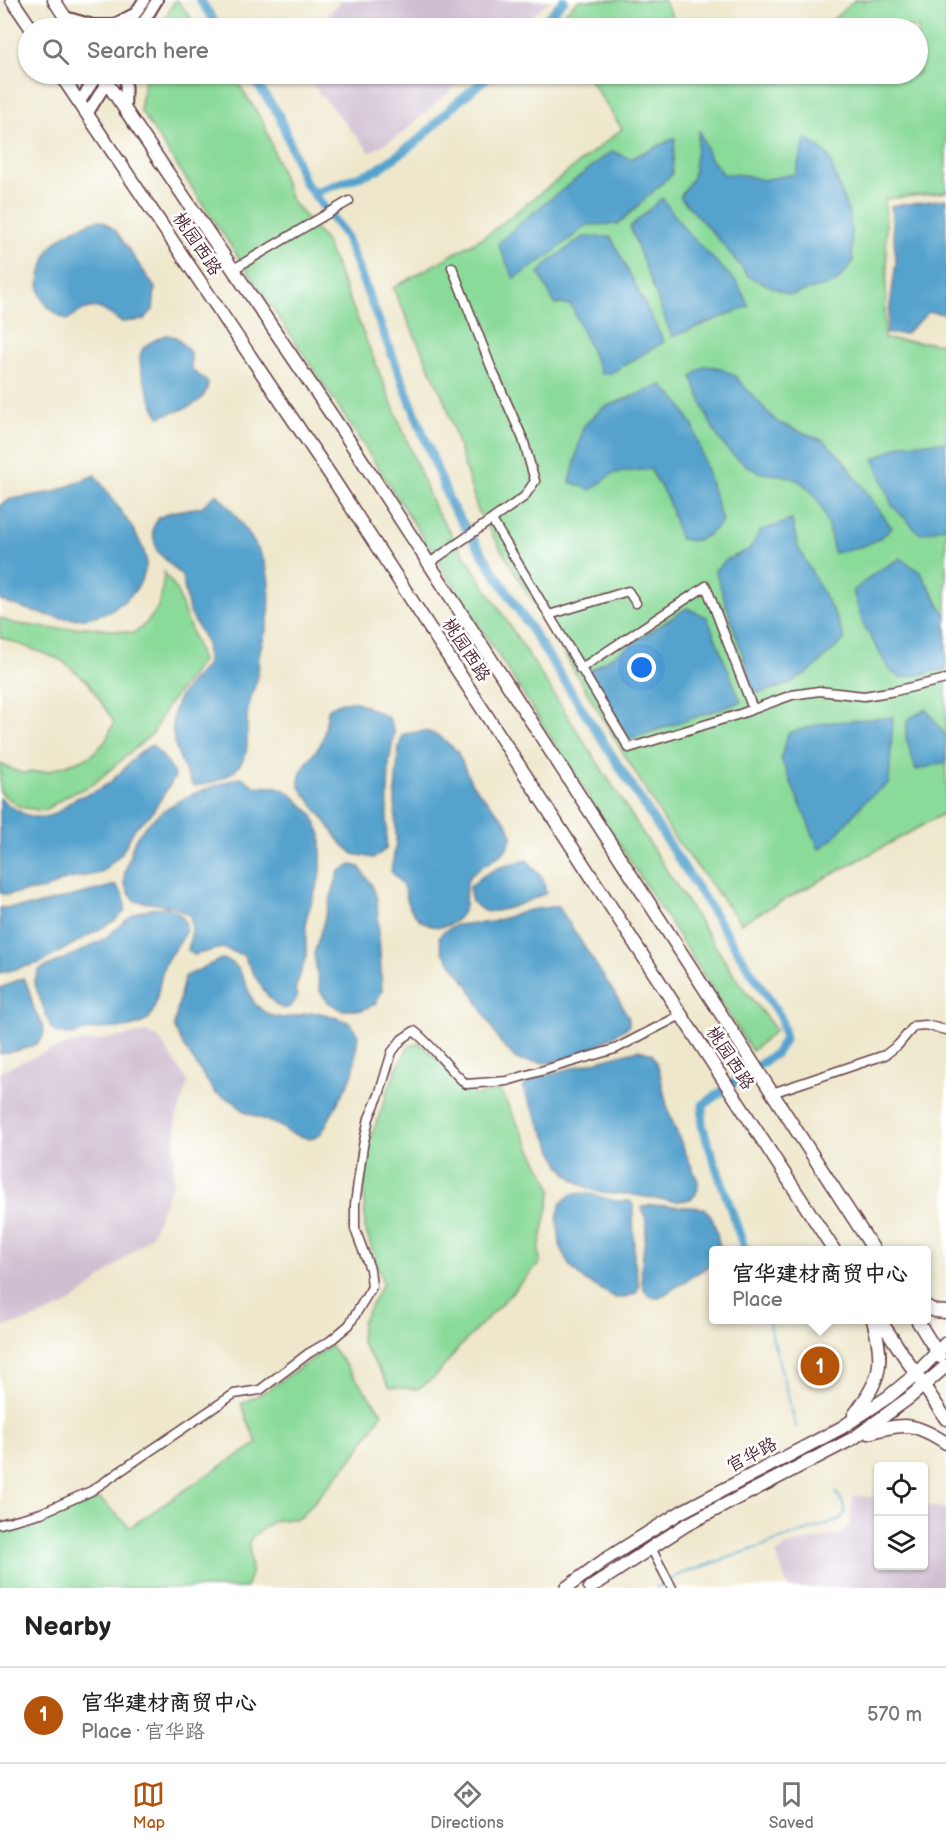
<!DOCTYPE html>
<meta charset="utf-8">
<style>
body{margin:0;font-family:"Balsamiq Sans","LXGW WenKai TC",sans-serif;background:#f2f2f2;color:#222}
.controls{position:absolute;right:18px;bottom:18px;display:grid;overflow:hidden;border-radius:6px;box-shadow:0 2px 4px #0004}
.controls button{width:54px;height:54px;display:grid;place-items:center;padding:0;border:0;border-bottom:2px solid #e0e0e0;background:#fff;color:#222;font:30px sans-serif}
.you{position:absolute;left:642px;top:668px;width:21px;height:21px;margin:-15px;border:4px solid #fff;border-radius:50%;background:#1a73e8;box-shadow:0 0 0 9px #1a73e833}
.badge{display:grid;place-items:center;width:39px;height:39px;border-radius:50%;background:#b45309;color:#fff;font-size:20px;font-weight:700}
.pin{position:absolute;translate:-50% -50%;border:3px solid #fff;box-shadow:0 2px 6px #0006}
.popup{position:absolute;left:709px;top:1246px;width:222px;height:78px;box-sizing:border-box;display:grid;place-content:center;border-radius:6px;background:#fff;filter:drop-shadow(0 2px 4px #0005);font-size:20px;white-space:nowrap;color:#767676}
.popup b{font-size:22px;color:#222}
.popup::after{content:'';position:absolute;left:50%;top:100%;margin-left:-12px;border:12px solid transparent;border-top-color:#fff}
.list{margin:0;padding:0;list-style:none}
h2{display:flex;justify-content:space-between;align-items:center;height:78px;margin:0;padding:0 24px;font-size:26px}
h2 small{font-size:20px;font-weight:400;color:#767676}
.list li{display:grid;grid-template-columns:39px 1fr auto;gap:18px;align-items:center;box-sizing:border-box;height:96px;padding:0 24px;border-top:2px solid #e0e0e0}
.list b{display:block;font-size:22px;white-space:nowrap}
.list p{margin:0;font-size:20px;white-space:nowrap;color:#767676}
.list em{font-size:20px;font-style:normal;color:#767676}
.icon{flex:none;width:33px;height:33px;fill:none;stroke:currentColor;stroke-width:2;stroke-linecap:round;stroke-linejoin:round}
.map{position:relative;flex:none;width:946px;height:1588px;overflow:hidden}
.search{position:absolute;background:#fff;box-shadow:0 2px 4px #0004;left:18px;right:18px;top:18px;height:66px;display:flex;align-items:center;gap:15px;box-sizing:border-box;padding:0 21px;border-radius:33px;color:#767676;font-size:22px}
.sheet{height:174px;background:#fff}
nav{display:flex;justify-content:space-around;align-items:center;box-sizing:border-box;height:84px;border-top:2px solid #e0e0e0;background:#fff;font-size:16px;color:#767676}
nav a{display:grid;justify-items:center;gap:3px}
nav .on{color:#b45309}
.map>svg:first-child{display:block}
</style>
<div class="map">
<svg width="946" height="1588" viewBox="0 0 946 1588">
<rect width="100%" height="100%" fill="#fff"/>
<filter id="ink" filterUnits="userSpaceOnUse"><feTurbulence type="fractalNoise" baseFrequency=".0167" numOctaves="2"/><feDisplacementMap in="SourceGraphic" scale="12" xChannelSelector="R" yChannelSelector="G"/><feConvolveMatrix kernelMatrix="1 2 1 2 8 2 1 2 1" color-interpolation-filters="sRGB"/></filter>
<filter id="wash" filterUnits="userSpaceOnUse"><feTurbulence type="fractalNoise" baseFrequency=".008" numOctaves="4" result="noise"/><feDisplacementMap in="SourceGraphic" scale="24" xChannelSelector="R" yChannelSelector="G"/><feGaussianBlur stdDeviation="1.35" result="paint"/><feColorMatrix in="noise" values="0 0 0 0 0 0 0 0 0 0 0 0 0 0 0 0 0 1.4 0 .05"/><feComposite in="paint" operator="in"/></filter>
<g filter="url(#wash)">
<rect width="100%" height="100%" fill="#eee7cb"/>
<path fill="#cfbed0" d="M343,0h207l-32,28h-204z
M303,74h166l-66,59 -33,19z
M146,1032l12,5 30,45 -12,38 -3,61 -22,55 -71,60 -18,11 -29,12 -33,9v-257l53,-22 27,-7 16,-1z
M853,1496l25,1v69h46v-62l22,6v78h-158l-12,-34 11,-8 54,-12 9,-10z"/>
<path fill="#8ada9a" stroke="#6a7c62" stroke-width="1.5" d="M175,0h2l22,28h-39z
M579,0h85l14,27 7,1h-136l-1,-1z
M855,0h91v192l-61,7 2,69 -3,71 62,5v468c-68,39 -137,74 -205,111l-67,-86 -196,-326 -32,-107 -53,-116 94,-53 135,-106 -36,-55h332v-46h-95z
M146,74h86l31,47 28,79 35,42 109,267 302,471 39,50 -24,21 -404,-630 -208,-311z
M164,572l12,17 26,72 -36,47 -13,25 -61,52 -22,9 -27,17 -23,-4 -20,-15v-28l21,9 28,-2 40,-14 16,-15 9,-20 -26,-40 -27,-22 -61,-23v-19l12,5 42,6 34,-2 46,6c25,-18 28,-31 30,-61z
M420,1043l55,53 25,-6 52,99 -13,60 1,14 -83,87 -20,25 -19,14 -28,-2 -29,-45 1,-20 21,-39 -18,-55 -1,-42 5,-43 26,-71 14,-26z
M331,1346l51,67 -26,41 -56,64 -26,3 -21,15 -4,7 2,31 -5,14h-246v-56l100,-33 30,28 85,-57 42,-26 -16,-40 25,-13z"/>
<path fill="#54a2cd" stroke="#4f607c" stroke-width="1.5" d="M699,130l11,28 13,16 22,1 17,5 33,-6 11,-36 22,17 22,62 3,45 -17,21 -46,12 -41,-18 -28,-35 -41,-45 13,-20z
M675,138l-3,36 -54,50 -31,1 -37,30 -36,24 -16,-35 23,-22 91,-71 18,8z
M662,198l24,33 52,53 11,22 -77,31 -42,-110z
M946,199v115l-17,-2 -24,22h-19l10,-71 -5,-57z
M98,220l6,2 12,9 39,57 -2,22 -10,10 -22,2c-25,-18 -28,-20 -54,-2 -24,-12 -34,-27 -24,-53 2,-6 4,-14 7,-18 10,-15 32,-24 48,-29z
M583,237h28l53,105 -53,31 -10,1 -30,-69 -16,-1 -16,-31 12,-13z
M166,335l10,2 15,16v16l17,13c0,24 -31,29 -49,35 -6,-14 -25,-53 -17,-67 4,-7 17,-12 24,-15z
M704,366l12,1 18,8 43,47 47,19 18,17 50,70c-14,15 -37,22 -58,25 -6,-31 -13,-68 -48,-77 -9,-2 -19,-1 -27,-4 -7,-2 -14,-8 -20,-12 -26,-19 -36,-54 -47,-83z
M662,385l18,19 14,24 28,93c-12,15 -23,23 -42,18l-12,-39 -18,-31 -36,4 -23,17 -21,-8 13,-55 19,-19z
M946,442v85l-26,7 -28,-29 -18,-46 29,-15z
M95,475c13,19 50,64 51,86 1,12 -9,29 -17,36 -40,37 -84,19 -129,3v-95l11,-6 43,-7z
M217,494c15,15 39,48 47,67 8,22 7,50 1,73 -1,6 -4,11 -5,17 -2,8 -1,16 -2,23 -2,12 -8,24 -10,36 -4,17 4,38 -7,53 -10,15 -31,21 -48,23 -15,-27 -30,-60 -13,-90 7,-11 19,-22 28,-32l-2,-22 -17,-31 -7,-35 -25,-25 -5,-21 6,-12 13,-6 30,-5z
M792,520l6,27 37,68 10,24 -33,31 -25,15 -32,9 -40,-124 13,-11 22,-10 10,-18z
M901,558l20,15 25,43v53l-44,9 -12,-7 -27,-47 -10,-33 23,-19z
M687,608l20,9 34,85 -111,37 -42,-67z
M342,702h15l32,16 5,14 -5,32 -3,85 -12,9 -21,-4 -11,-10 -43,-58c-1,-19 12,-26 21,-41 6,-10 5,-25 9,-37z
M926,709l20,27v26l-30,8 -10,-32 1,-18z
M893,717l-4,66 -23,17 -34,40 -13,9 -38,-90 7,-26 36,-10z
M425,731l14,5 18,15 15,33 35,39 5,13c-2,4 -3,10 -6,13 -9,12 -28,16 -37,29 -7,11 0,27 -7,35 -15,22 -39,16 -52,-5 -3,-5 -4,-13 -5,-18 -3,-7 -9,-13 -14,-19l5,-28 -1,-51 4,-45 4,-13z
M152,745l16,18 7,14 -24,37 -16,14 -14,26 -21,19 -35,7 -20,9 -38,6 -7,-2v-95c19,16 39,28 62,11 4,-3 7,-7 11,-9 9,-5 21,-7 30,-13 18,-10 27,-31 49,-42z
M242,777l12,9 23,1 13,6 22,21 9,21v38l-15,46v37l-11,34 2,7c-16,38 -46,-30 -54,-42l-21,-7 -28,7 -6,-5 4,-20 -2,-14 -18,-10 -37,-5c-14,-17 -13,-22 -6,-42 2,-7 4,-16 8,-22 25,-35 66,-48 105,-60z
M527,860l16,19 3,14c-13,6 -48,22 -62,18 -4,-2 -9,-7 -12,-9l-3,-14c20,-20 31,-21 58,-28z
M352,865l7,2 13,18 5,14 5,91 -6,13 -13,7h-22l-13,-8 -8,-11 -6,-37 25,-83z
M116,885l8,12 1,14 -11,10 -74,42 -40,10v-65l33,-2z
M558,906l64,99 7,14v7l-37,23 -27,10 -15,4 -29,-2 -6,-3 -15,-16 -32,-57 -26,-34 -3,-13 4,-6 13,-7 36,-3 37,-12z
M166,907c9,3 21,10 20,22 -1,11 -14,21 -19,31 -9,15 -9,53 -20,60 -20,13 -39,6 -58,10 -8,1 -15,6 -22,5 -8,-1 -12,-2 -16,-7l-17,-46 5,-12c21,-10 48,-20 67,-33 27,-20 22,-27 60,-30z
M221,959c22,1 24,30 34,45 3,3 8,7 11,9 19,12 35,-3 54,0 10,2 21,7 31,10l7,13 -5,38 -31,58 -5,5 -7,2 -20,-6 -12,-8 -33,-13 -11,-10 -19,-9 -32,-48 -9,-19 10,-49z
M23,978c9,13 6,18 11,31 3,6 9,15 10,22 1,17 -32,20 -44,23v-66z
M638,1050l14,4c11,19 10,38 17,58 8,23 19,46 29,69 0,7 0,13 -6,17 -14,8 -50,-3 -66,-4 -7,-1 -16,1 -23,-1 -16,-3 -34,-15 -43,-28l-37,-76 3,-7 6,-3z
M587,1193l28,8h15l3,4 1,53 5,28 -3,7 -13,5h-7l-32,-18 -15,-15 -9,-20 -3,-28 4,-14 11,-9z
M652,1205l52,3c11,9 13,26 16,40l-1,2h-5l-1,13 -54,35c-31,1 -11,-58 -13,-77 0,-4 -3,-9 -4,-14z"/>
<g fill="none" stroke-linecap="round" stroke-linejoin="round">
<path stroke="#54a2cd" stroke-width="2" d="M768,1320l28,107
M656,1588l25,-14 160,-55 4,-6 -2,-10 -7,-11"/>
<path stroke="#54a2cd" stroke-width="9" d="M200,0l19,28
M538,28l26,-28
M250,74l29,41 25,66 41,54 106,270 330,513 4,21 -9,14 -73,52 -1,21 43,124
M313,193l64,-23 43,-31 33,-33 38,-32"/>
</g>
</g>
<g filter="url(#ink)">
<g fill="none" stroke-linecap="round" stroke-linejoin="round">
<g stroke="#633d43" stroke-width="11">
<path id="minor" d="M232,270l117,-69
M492,520l57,95 79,-24 8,12
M428,564l96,-67 11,-16 -12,-42 -32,-72 -39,-100
M549,615l80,133 111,-34 52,-19 27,-4 45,5 31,-5 51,-12
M580,669l126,-83 47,123
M772,1093l113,-38 13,-10 16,-19 11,-1 21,5
M0,1524l41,-11 50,-22 143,-97 26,-4 49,-37 21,-12 19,-16 23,-38 -2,-18 -15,-40v-25l8,-58 6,-28 10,-23 13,-43 10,-13 12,-8c19,15 33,36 52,53l41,-3 108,-32 66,-34
M651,1548l21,40"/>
</g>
<g stroke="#633d43" stroke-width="14">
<path id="tertiary" d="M65,17l28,8h20l23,-12
M126,28l18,-28
M140,28l17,-28
M79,103l19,-29
M125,111l1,-37
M87,114l25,-40"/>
</g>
<g stroke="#633d43" stroke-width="15">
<path id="secondary" d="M12,0l19,28
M54,0l18,28
M60,74l269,399 505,777
M101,74l257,380 516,796
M926,1306l9,5 11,1
M880,1320l66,99
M917,1320l23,37
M854,1415c27,-36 31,-51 19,-95
M869,1433c34,-11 47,-10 77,10
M566,1588l37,-27 78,-49 160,-84 47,-31 28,-23 30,-31
M590,1588l96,-63 168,-87 55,-40 37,-32"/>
</g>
<use href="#minor" stroke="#fff" stroke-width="8"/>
<use href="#tertiary" stroke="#fff" stroke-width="10"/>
<use href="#secondary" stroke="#fff" stroke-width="12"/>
</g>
</g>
<g text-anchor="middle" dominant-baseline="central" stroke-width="5" stroke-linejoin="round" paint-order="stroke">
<g font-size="18" fill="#4a1f2b" stroke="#fff">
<text transform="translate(197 244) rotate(56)">桃园西路</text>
<text transform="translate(466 650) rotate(57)">桃园西路</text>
<text transform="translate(730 1058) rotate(57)">桃园西路</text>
<text transform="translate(752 1455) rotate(-28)">官华路</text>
</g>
</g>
</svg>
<div class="controls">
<button><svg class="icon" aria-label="locate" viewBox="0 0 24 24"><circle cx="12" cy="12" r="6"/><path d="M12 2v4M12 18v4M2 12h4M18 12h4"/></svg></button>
<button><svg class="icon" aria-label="layers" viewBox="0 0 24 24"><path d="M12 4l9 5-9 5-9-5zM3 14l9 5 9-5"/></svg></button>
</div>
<div class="you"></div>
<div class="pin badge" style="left:820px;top:1366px">1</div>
<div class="popup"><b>官华建材商贸中心</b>Place</div>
<div class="search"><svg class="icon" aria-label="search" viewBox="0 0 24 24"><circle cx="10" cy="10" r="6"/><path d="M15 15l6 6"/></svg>Search here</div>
</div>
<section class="sheet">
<h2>Nearby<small></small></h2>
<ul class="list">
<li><span class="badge">1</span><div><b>官华建材商贸中心</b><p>Place · 官华路</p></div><em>570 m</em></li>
</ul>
</section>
<nav>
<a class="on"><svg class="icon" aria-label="map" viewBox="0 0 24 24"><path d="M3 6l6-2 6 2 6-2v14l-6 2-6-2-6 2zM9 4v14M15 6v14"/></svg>Map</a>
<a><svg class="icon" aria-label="directions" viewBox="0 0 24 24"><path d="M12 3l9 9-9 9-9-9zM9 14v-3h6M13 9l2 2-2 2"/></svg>Directions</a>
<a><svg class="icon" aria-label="saved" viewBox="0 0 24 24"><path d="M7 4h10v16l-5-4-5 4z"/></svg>Saved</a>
</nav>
